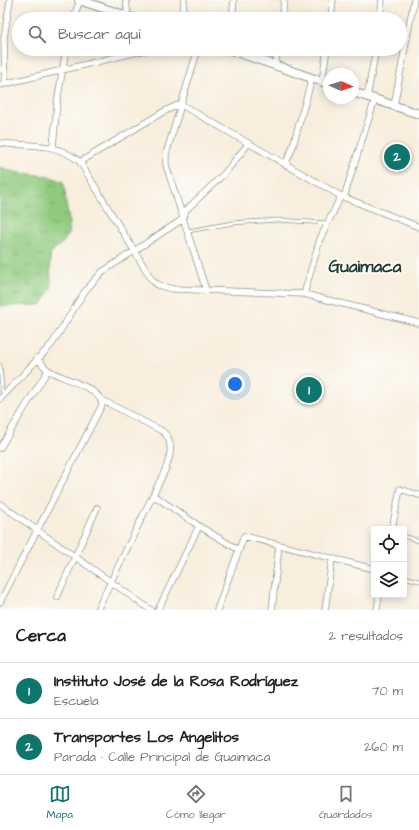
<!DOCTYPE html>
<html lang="es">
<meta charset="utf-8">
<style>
body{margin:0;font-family:"Architects Daughter",sans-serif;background:#f2f2f2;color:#202124}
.controls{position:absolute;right:12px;bottom:12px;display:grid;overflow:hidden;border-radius:4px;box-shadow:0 2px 10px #0003}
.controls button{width:36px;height:36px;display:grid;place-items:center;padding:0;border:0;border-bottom:1px solid #e0e0e0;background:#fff;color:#202124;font:20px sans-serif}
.compass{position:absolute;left:323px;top:68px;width:36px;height:36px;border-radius:50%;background:#fff;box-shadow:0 2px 10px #0003;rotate:93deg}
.you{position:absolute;left:235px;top:384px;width:14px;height:14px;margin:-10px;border:3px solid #fff;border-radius:50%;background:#1a73e8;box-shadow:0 0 0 6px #1a73e833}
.badge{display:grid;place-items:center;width:26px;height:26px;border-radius:50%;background:#0f766e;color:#fff;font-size:13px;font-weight:700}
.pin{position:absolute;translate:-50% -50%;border:2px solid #fff;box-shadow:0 1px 4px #0006}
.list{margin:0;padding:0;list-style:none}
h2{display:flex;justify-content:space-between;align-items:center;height:52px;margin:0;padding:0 16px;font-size:17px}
h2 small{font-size:13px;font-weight:400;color:#757577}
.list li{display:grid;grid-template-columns:26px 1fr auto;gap:12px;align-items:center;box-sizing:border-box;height:56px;padding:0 16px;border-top:1px solid #e0e0e0}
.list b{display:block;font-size:15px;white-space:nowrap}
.list p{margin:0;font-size:13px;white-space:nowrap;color:#757577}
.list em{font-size:13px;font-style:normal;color:#757577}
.icon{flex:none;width:22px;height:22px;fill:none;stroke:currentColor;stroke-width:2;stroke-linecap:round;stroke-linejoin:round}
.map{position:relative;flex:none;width:419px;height:610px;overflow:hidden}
.search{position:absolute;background:#fff;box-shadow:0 2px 10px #0003;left:12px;right:12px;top:12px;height:44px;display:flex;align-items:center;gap:10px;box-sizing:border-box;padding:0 14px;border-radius:22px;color:#757577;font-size:15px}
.sheet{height:164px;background:#fff}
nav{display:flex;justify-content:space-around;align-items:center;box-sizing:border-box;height:56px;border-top:1px solid #e0e0e0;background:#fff;font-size:11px;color:#757577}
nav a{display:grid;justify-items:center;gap:2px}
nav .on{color:#0f766e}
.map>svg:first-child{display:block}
</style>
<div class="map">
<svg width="419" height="610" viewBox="0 0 419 610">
<defs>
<pattern id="grass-tufts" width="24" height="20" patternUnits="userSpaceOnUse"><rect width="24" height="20" fill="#90ca7f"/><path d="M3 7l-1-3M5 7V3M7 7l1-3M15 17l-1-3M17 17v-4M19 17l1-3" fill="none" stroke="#75a569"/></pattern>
</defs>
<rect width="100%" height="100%" fill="#fdfcf7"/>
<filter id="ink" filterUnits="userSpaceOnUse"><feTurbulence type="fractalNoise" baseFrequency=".025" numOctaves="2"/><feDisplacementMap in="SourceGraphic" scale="8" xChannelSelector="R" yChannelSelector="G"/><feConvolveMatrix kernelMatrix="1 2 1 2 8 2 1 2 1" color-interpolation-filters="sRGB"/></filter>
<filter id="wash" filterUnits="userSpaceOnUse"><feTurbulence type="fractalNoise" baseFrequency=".012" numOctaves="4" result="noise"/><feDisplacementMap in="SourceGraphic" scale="16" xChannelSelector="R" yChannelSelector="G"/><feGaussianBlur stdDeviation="0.9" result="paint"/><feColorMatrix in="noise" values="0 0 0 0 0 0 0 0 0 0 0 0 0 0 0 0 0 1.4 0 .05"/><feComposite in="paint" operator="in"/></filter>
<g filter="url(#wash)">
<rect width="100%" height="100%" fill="#f8eedd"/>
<path fill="url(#grass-tufts)" stroke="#58845a" d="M0,167c20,10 43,4 63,15 3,8 2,14 3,22 5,25 7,33 -16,49l1,36 -10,16 -41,1z"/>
</g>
<g filter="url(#ink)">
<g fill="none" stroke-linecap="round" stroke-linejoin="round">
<g stroke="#8c9688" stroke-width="4.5">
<path id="service" d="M188,231l45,-8 44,-3 50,3
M0,365l2,26 4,3
M404,536l15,5
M404,577l15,4"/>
</g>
<g stroke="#8c9688" stroke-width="7">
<path id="minor" d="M126,0l2,16
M73,19l7,-19
M182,19l2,-19
M232,19l2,-19
M282,19l2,-19
M331,19l2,-19
M380,19l2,-19
M198,49l-32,105v11l40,125
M275,65l3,-16
M322,81l5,-32
M5,84l-1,-46 6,-38
M0,85l150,-36
M367,97l9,-48
M394,106l20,-106
M0,143c30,4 55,-2 80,19l72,118 6,5 15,4 131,5 115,29
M53,147l4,-44 9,-54
M80,162l83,-50 17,-8 161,92 78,31
M285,165l7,-16 20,-71
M344,197l31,-98
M304,294l16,-55 21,-43
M0,399l52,-55 33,-53 17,-19 81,-53 3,-9 38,-36 24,-30
M102,400l60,31c20,15 -1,47 -9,64
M0,448l48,-78
M0,504l151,106
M392,529l8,-40 19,6
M57,597l40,-89
M0,602l102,-197c0,-18 -41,-26 -54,-35 -4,-3 -7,-8 -11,-12
M97,610l56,-115 46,31 40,24
M158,610l41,-84
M217,610l27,-74 130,33
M272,610l7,-65
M325,610l7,-51
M377,610l2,-15"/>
</g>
<g stroke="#8c9688" stroke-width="10">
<path id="secondary" d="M79,0l57,19
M228,49l101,35
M353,92l66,22"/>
</g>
<use href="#service" stroke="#fff" stroke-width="3"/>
<use href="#minor" stroke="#fff" stroke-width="5.5"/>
<use href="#secondary" stroke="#fff" stroke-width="8"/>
</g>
</g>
<g text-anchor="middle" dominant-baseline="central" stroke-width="3" stroke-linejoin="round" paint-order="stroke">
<g font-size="17" font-weight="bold" fill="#1f3d34" stroke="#fdfcf7">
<text x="365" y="267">Guaimaca</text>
</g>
</g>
</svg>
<div class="controls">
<button><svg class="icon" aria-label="locate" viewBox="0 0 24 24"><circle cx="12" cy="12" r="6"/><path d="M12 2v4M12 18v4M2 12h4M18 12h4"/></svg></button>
<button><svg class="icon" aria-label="layers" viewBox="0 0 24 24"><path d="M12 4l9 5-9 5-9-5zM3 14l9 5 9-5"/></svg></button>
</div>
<svg class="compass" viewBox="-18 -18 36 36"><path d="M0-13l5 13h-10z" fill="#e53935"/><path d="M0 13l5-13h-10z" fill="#757577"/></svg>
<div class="you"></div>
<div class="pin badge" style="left:309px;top:390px">1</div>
<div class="pin badge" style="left:397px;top:157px">2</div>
<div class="search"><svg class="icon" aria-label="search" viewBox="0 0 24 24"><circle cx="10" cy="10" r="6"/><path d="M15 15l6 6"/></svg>Buscar aquí</div>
</div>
<section class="sheet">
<h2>Cerca<small>2 resultados</small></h2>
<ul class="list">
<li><span class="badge">1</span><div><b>Instituto José de la Rosa Rodríguez</b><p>Escuela</p></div><em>70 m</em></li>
<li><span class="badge">2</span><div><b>Transportes Los Angelitos</b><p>Parada · Calle Principal de Guaimaca</p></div><em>260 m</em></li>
</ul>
</section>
<nav>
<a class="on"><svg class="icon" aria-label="map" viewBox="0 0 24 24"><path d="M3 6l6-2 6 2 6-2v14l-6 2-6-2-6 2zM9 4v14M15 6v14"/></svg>Mapa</a>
<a><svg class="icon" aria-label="directions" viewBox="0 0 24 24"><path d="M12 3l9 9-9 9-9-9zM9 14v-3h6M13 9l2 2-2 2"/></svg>Cómo llegar</a>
<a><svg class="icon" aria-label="saved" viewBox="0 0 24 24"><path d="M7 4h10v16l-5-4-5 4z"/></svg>Guardados</a>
</nav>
